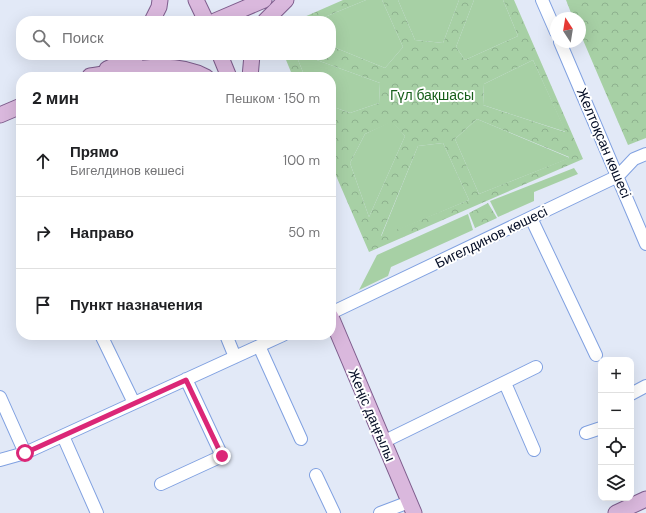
<!DOCTYPE html>
<html lang="ru">
<meta charset="utf-8">
<style>
body{margin:0;font-family:"DM Sans",sans-serif;background:#f6f6f6;color:#202124}
.controls{position:absolute;right:12px;bottom:12px;display:grid;overflow:hidden;border-radius:8px;box-shadow:0 4px 16px #0002}
.controls button{width:36px;height:36px;display:grid;place-items:center;padding:0;border:0;border-bottom:1px solid #e0e0e0;background:#fff;color:#202124;font:20px sans-serif}
.compass{position:absolute;left:550px;top:12px;width:36px;height:36px;border-radius:50%;background:#fff;box-shadow:0 4px 16px #0002;rotate:348deg}
.stop{position:absolute;width:12px;height:12px;margin:-9px;border:3px solid #db2777;border-radius:50%;background:#fff}
.stop.end{background:#db2777;border-color:#fff;box-shadow:0 1px 4px #0008}
.list{margin:0;padding:0;list-style:none}
h2{display:flex;justify-content:space-between;align-items:center;height:52px;margin:0;padding:0 16px;font-size:17px}
h2 small{font-size:13px;font-weight:400;color:#757577}
.list li{display:grid;grid-template-columns:26px 1fr auto;gap:12px;align-items:center;box-sizing:border-box;height:72px;padding:0 16px;border-top:1px solid #e0e0e0}
.list b{display:block;font-size:15px;white-space:nowrap}
.list p{margin:0;font-size:13px;white-space:nowrap;color:#757577}
.list em{font-size:13px;font-style:normal;color:#757577}
.icon{flex:none;width:22px;height:22px;fill:none;stroke:currentColor;stroke-width:2;stroke-linecap:round;stroke-linejoin:round}
.map{position:relative;flex:none;width:646px;height:513px;overflow:hidden}
.search{position:absolute;background:#fff;box-shadow:0 4px 16px #0002;left:16px;top:16px;width:320px;height:44px;display:flex;align-items:center;gap:10px;box-sizing:border-box;padding:0 14px;border-radius:16px;color:#757577;font-size:15px}
.panel{position:absolute;background:#fff;box-shadow:0 4px 16px #0002;left:16px;top:72px;width:320px;height:268px;border-radius:16px}
.map>svg:first-child{display:block}
</style>
<div class="map">
<svg width="646" height="513" viewBox="0 0 646 513">
<defs>
<pattern id="park-crowns" width="20" height="18" patternUnits="userSpaceOnUse"><rect width="20" height="18" fill="#a7d0a5"/><path d="M2 6a3 3 0 1 1 6 0M12 15a3 3 0 1 1 6 0" fill="none" stroke="#8eb18e"/></pattern>
</defs>
<rect width="100%" height="100%" fill="#e2e9f7"/>
<path fill="#a7d0a5" d="M366,0h16l21,47 -18,21 -54,-22v-25h-16z
M398,0h61l-16,43 -28,-3z
M474,0h29l15,36 -53,24 -9,-13z
M296,55h7l77,28 -1,20 -29,10 -19,-7v-29h-26z
M533,60l33,72 -83,-27 1,-21z
M477,119l93,39 -91,36 -24,-55z
M392,121l13,15 -36,81 -19,-54 15,-29z
M443,143l26,57 -88,37 37,-91z
M574,168l4,6 -44,18v9l-36,16 -8,-16z
M468,214l5,16 -82,37 -3,9 -29,14 18,-35z"/>
<path fill="url(#park-crowns)" fill-rule="evenodd" d="M343,0h23l-51,21h-20z
M382,0h16l17,40 28,3 16,-43h15l-18,47 9,13 53,-24 -15,-36h11l69,159 -214,93 -38,-88v-58l19,7 29,-10 1,-20 -77,-28h28v-9l54,22 18,-21zM533,60l32,71v1l-82,-27 1,-21zM477,119l92,38v1l-90,36 -24,-55zM392,122l13,14 -36,81 -19,-54 15,-29zM443,143l26,57 -88,36 37,-90z
M566,0h80v138l-18,7 -48,-112v-15h-7z
M284,55h12l9,22h-12z
M488,203l9,15 -22,10 -6,-15z"/>
<g fill="none" stroke-linecap="round" stroke-linejoin="round">
<g stroke="#80a1e1" stroke-width="14">
<path id="minor" d="M542,0l14,32
M560,42l86,202
M531,218l65,137
M331,313l287,-137 16,-17 12,-5
M101,335l33,68
M226,335l9,22
M259,346l42,93
M505,383l29,67
M631,394l15,-8
M0,397l25,56
M586,433l15,-5
M63,436l34,77
M383,442l153,-75
M0,460l25,-7 258,-118
M316,475l18,38
M161,484l61,-28 -36,-77
M380,513l29,-11"/>
</g>
<g stroke="#7f5e8e" stroke-width="17">
<path id="major" d="M196,0l10,21
M152,21l7,-14 1,-7
M215,21l49,-21
M265,21l21,-21
M220,55l9,22
M107,69l30,-14
M90,76c37,-5 81,-18 116,1
M250,77l2,-22
M0,115l21,-9
M331,317l83,196
M616,513l30,-14"/>
</g>
<use href="#minor" stroke="#fff" stroke-width="12"/>
<use href="#major" stroke="#dab8dd" stroke-width="15"/>
</g>
<g fill="none" stroke-linecap="round" stroke-linejoin="round">
<path stroke="#db2777" stroke-width="5" d="M25,453l161,-73 36,76"/>
</g>
<g text-anchor="middle" dominant-baseline="central" stroke-width="4" stroke-linejoin="round" paint-order="stroke">
<g font-size="14" fill="#175e1a" stroke="#fff">
<text x="432" y="95">Гүл бақшасы</text>
</g>
<g font-size="14" fill="#040d25" stroke="#fff">
<text transform="translate(604 143) rotate(67)">Желтоқсан көшесі</text>
<text transform="translate(491 237) rotate(-26)">Бигелдинов көшесі</text>
<text transform="translate(372 415) rotate(67)">Жеңіс даңғылы</text>
</g>
</g>
</svg>
<div class="controls">
<button>+</button>
<button>−</button>
<button><svg class="icon" aria-label="locate" viewBox="0 0 24 24"><circle cx="12" cy="12" r="6"/><path d="M12 2v4M12 18v4M2 12h4M18 12h4"/></svg></button>
<button><svg class="icon" aria-label="layers" viewBox="0 0 24 24"><path d="M12 4l9 5-9 5-9-5zM3 14l9 5 9-5"/></svg></button>
</div>
<svg class="compass" viewBox="-18 -18 36 36"><path d="M0-13l5 13h-10z" fill="#e53935"/><path d="M0 13l5-13h-10z" fill="#757577"/></svg>
<div class="stop" style="left:25px;top:453px"></div>
<div class="stop end" style="left:222px;top:456px"></div>
<div class="search"><svg class="icon" aria-label="search" viewBox="0 0 24 24"><circle cx="10" cy="10" r="6"/><path d="M15 15l6 6"/></svg>Поиск</div>
<section class="panel">
<h2>2 мин<small>Пешком · 150 m</small></h2>
<ul class="list">
<li><svg class="icon" aria-label="ahead" viewBox="0 0 24 24"><path d="M12 20V5M6 11l6-6 6 6"/></svg><div><b>Прямо</b><p>Бигелдинов көшесі</p></div><em>100 m</em></li>
<li><svg class="icon" aria-label="right" viewBox="0 0 24 24"><path d="M7 20v-9h11M14 6l5 5-5 5"/></svg><div><b>Направо</b></div><em>50 m</em></li>
<li><svg class="icon" aria-label="arrive" viewBox="0 0 24 24"><path d="M6 21V4h12l-3 4 3 4H6"/></svg><div><b>Пункт назначения</b></div></li>
</ul>
</section>
</div>
